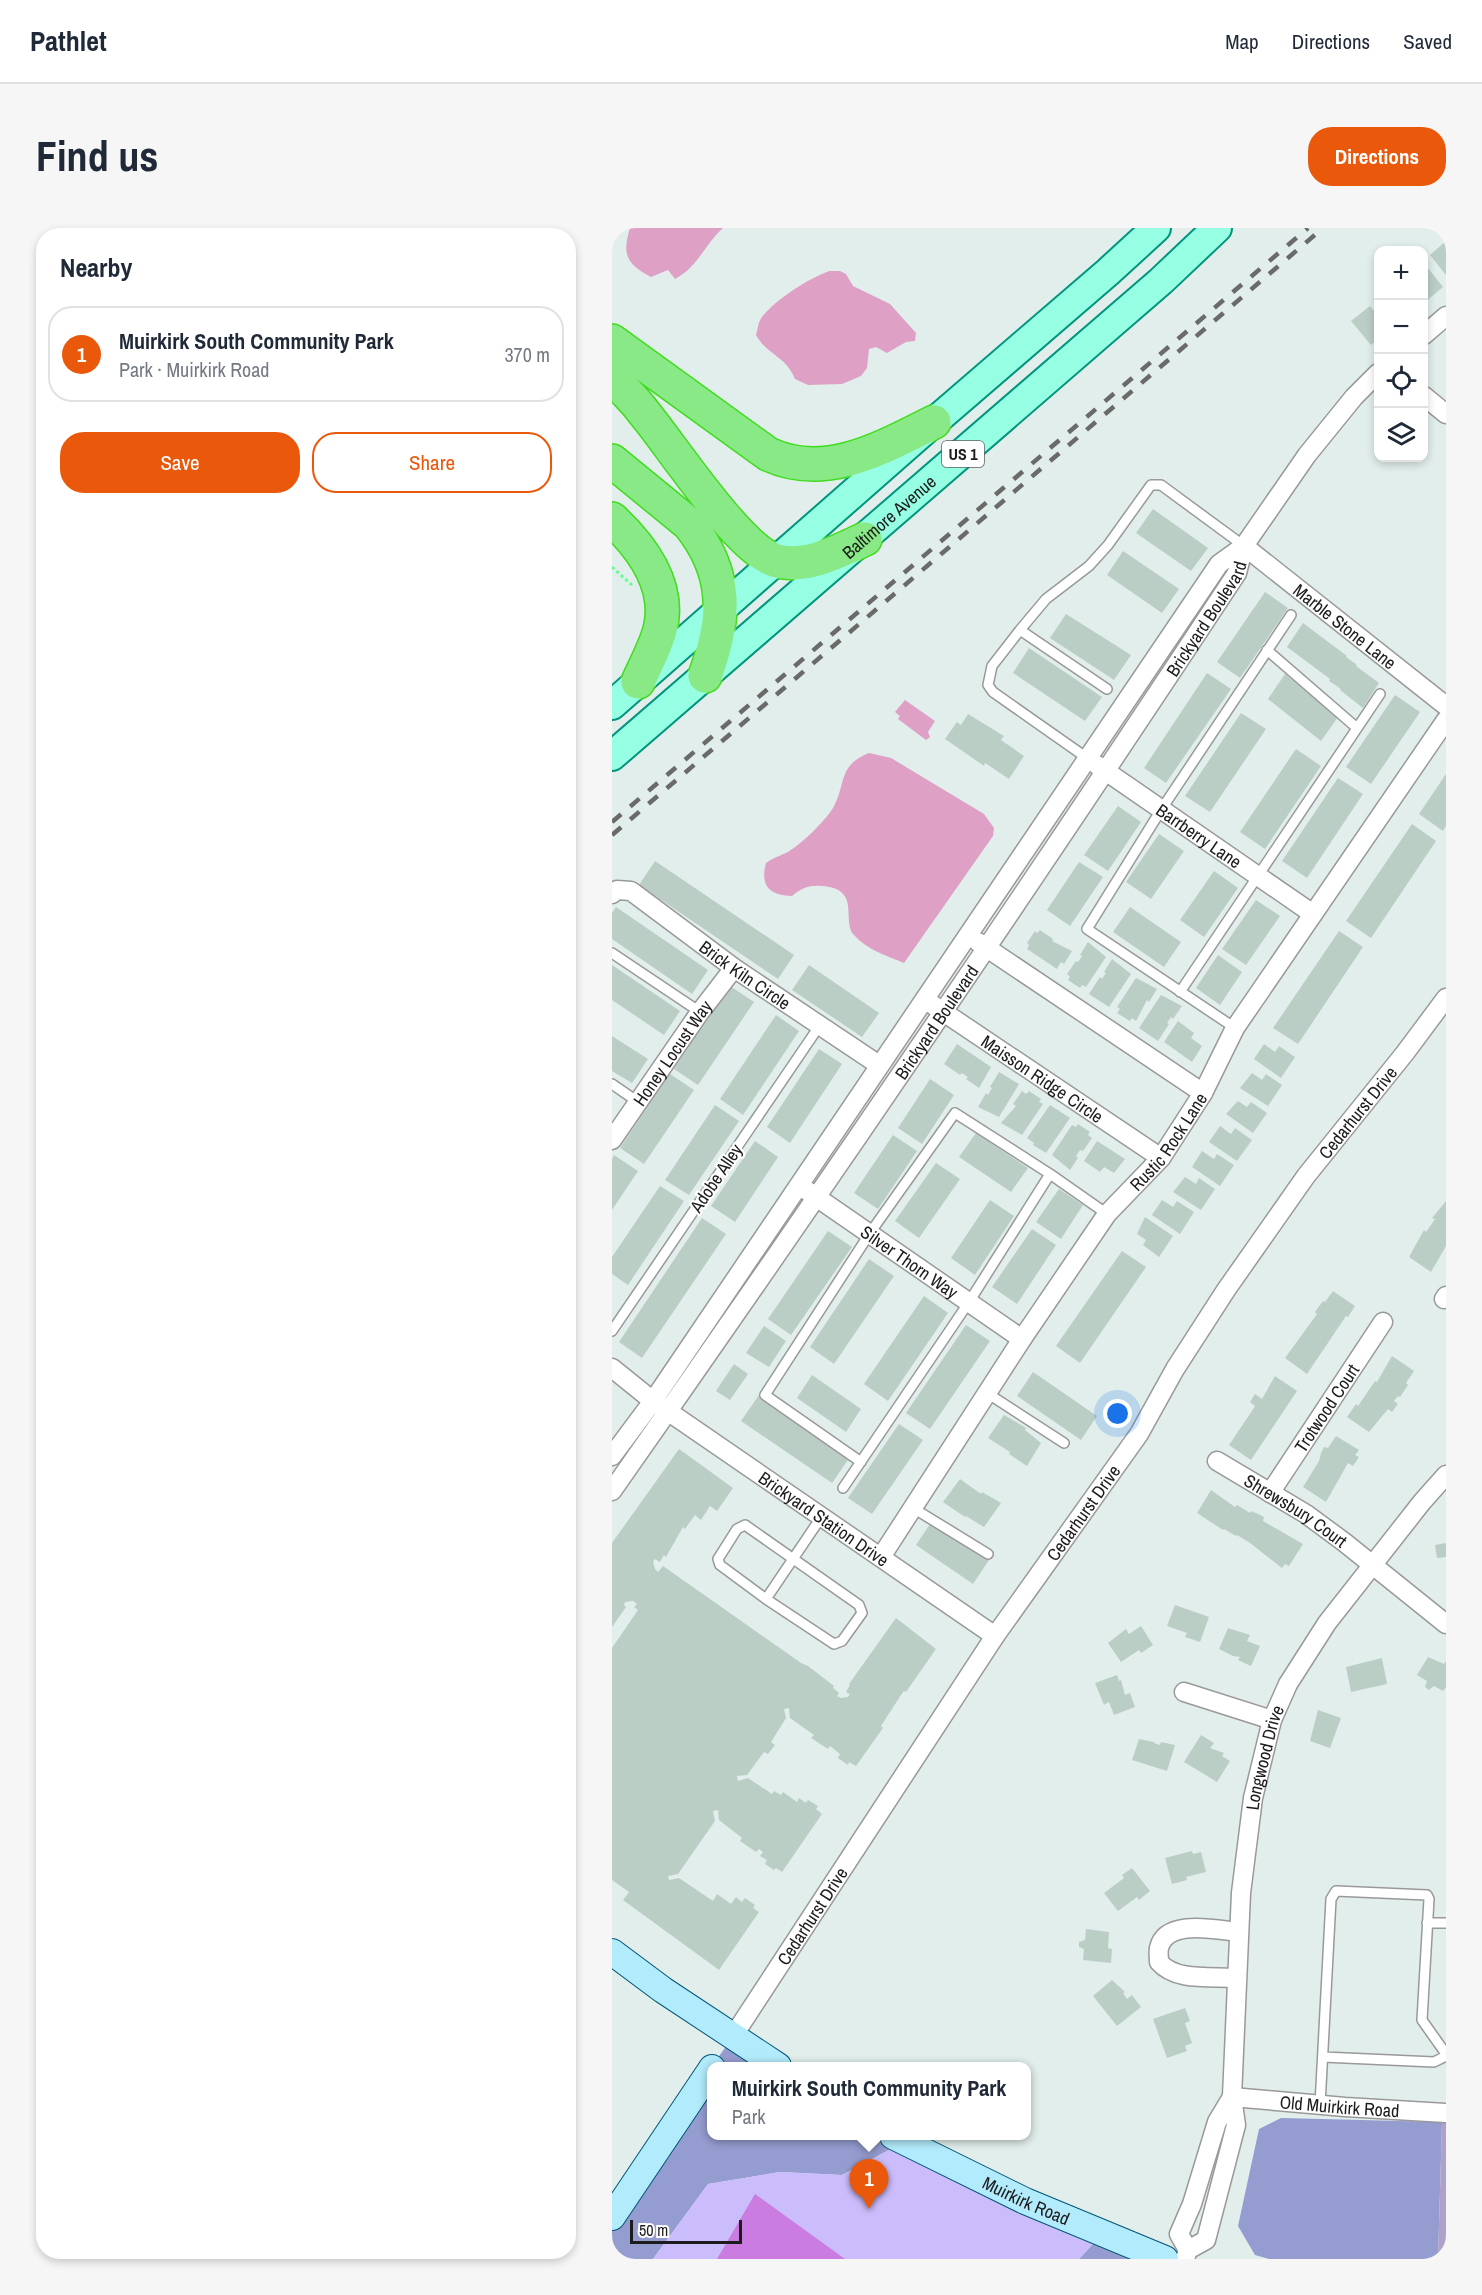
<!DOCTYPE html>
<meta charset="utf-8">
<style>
body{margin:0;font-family:"Archivo Narrow",sans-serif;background:#f6f6f7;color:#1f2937}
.controls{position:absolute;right:18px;top:18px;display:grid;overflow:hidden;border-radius:12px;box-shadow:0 3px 9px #0003}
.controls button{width:54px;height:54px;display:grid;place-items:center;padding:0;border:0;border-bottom:2px solid #e0e1e3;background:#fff;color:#1f2937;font:30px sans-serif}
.scale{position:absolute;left:18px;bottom:15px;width:112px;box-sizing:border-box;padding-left:6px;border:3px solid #1c1c1c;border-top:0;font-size:16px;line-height:21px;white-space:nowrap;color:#1c1c1c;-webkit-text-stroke:4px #fff;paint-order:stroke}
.you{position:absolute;left:506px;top:1186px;width:21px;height:21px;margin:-15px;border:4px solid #fff;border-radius:50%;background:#1a73e8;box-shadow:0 0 0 9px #1a73e833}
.badge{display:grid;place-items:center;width:39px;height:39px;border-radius:50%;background:#ea580c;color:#fff;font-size:20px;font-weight:700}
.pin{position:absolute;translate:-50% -50px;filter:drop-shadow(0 2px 3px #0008)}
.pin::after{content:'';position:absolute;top:32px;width:21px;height:18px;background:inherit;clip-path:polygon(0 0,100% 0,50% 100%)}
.popup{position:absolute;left:95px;top:1834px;width:324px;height:78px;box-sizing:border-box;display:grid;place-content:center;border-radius:12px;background:#fff;filter:drop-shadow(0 2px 4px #0005);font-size:20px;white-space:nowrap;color:#747a83}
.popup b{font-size:22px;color:#1f2937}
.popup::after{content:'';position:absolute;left:50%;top:100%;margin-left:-12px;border:12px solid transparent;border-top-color:#fff}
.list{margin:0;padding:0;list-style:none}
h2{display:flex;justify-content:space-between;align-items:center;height:78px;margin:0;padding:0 24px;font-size:26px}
h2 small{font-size:20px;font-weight:400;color:#747a83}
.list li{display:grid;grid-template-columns:39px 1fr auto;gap:18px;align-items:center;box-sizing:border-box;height:96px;margin:0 12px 12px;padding:0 12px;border:2px solid #e0e1e3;border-radius:24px}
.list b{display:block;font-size:22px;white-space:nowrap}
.list p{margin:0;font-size:20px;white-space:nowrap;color:#747a83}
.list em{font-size:20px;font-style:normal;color:#747a83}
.actions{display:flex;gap:12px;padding:18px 24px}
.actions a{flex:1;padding:14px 0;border:2px solid #ea580c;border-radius:24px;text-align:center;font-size:21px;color:#ea580c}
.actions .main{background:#ea580c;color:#fff}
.icon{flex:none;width:33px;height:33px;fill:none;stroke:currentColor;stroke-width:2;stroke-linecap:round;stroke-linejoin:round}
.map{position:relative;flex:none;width:834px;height:2031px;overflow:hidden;border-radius:24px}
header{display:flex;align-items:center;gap:36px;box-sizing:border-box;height:84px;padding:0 30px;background:#fff;border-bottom:2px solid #e0e1e3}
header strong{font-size:28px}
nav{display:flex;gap:33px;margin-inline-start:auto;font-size:21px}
.intro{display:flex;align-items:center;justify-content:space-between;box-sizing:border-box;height:144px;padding:0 36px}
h1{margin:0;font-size:42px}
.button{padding:15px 27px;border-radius:24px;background:#ea580c;color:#fff;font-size:21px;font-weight:700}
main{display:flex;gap:36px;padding:0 36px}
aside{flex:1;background:#fff;border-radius:24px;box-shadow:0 3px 9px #0003}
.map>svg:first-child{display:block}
</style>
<header>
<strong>Pathlet</strong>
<nav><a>Map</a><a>Directions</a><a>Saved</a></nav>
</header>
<div class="intro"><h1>Find us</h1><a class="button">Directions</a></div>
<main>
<aside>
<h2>Nearby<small></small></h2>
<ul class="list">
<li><span class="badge">1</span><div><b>Muirkirk South Community Park</b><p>Park · Muirkirk Road</p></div><em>370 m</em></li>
</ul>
<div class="actions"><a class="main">Save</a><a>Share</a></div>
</aside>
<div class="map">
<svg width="834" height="2031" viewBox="0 0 834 2031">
<rect width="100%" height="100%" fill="#e1eeec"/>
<path fill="#959ccf" d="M120,1810l47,28h-67z
M99,1840l1,68h181l11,6 -62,33 -62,-3 -72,12 -55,75h-41v-42z
M669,1890l161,4 -4,137h-169l-14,-4 -17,-29 21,-97z
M490,2006l63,25h-86z"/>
<path fill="#aea2c8" d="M830,1894l4,1v136h-8z"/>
<path fill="#cbbcfb" d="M292,1914l198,92 -23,25h-426l55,-75 72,-12 62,3z"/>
<path fill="#ca7ce0" d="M143,1966l90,65h-128z"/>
<path fill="#dea0c5" d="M18,0h93c-18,16 -25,39 -48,51l-7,-9 -17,7c-25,-13 -29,-23 -21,-49z
M217,43h11l6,3 7,12 37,18 26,29 -1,8 -9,1 -19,11 -11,-6 -7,2 -2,19 -6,8 -19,8 -34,1 -13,-6c-9,-23 -28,-24 -39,-44 2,-6 2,-13 6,-18 14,-18 46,-38 67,-46z
M293,472l30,21 -7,11 2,5 -4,3 -28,-21 2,-3 -5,-4z
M257,525l22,5 93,56 10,14 -1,8 -89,127c-17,-7 -38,-14 -50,-28 -13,-15 8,-46 -32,-49 -12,-1 -21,2 -30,10 -23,-1 -32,-10 -26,-33 7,-5 13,-7 20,-10 14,-7 39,-32 47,-45 14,-25 4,-42 36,-55z"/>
<path fill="#bbcec6" d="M834,13v34l-16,-20z
M812,35l19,24 -18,15 -1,-2z
M758,78l8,10v23l-7,6 -20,-24z
M541,281l55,39 -17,23 -55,-38z
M511,323l56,38 -17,24 -55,-38z
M653,364l23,16 -48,70 -23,-16z
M454,386l65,41 -17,25 -64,-42z
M691,395l44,33 -1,1 11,8 -1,1 23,17 -16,25 -23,-18 1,-1 -12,-8 1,-2 -43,-32z
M417,420l73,49 -17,24 -72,-48z
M595,445l24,16 -65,94 -22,-15z
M673,446l53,43 -17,24 -53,-42z
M783,467l25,17 -49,72 -25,-17z
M629,485l25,16 -56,83 -25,-16z
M356,486l36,22 -3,4 23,16 -15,23 -24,-16 -1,3 -39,-27 12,-17 4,3z
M684,521l25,17 -56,83 -25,-17z
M834,546v52l-3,5 -24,-17z
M726,550l25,16 -56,84 -25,-17z
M506,578l23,16 -33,49 -24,-16z
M800,596l24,17 -65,97 -25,-17z
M547,606l25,17 -33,48 -25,-17z
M43,633l139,94 -16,24 -139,-94z
M467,634l24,15 -33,49 -23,-16z
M602,643l24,17 -34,49 -24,-17z
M644,672l24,16 -34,49 -24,-16z
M4,679l92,63 -16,24 -80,-55v-26z
M518,679l51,35 -17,25 -51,-35z
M428,702l13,9 -1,2 20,10 -8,13 -3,-2 -4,7 -30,-20 2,-4 -2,-2 8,-12 2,2z
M727,703l24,16 -65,97 -25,-16z
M476,714l18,15 -20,30 -4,-2 -2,3 -12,-8 2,-3 -3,-3 9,-13 2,1 4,-6 -2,-1z
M606,727l24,17 -22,33 -24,-17z
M500,731l19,15 -22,33 -20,-13 11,-17 2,2 4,-6 -2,-1z
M0,737l68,46 -16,24 -52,-35z
M197,737l70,48 -17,24 -70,-47z
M524,750l21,11 -8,13 -2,-2 -11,21 -4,-3 -2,3 -13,-8 3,-4 -3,-2z
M118,758l24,16 -56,83 -24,-16z
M549,767l21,11 -9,13 -2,-2 -4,6 2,1 -11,17 -19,-13z
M164,787l23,16 -56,84 -23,-16z
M566,793l16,12 -3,5 11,8 -10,16 -28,-20z
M0,808l36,23 -16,24 -20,-12z
M345,816l34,23 -12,21 -13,-9 2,-2 -6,-4 -2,2 -16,-11z
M652,816l11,8 4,-6 16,11 -14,21 -27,-19z
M207,821l23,15 -52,79 -23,-16z
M387,844l20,12 -20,33 -21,-10 8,-14 2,2 4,-7 -2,-1z
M640,845l10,7 4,-6 16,11 -14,21 -28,-18z
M58,846l24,16 -50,74 -24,-16z
M318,851l24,16 -32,49 -24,-16z
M410,863l4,3 3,-3 12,8 -2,3 4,2 -21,31 -21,-12 15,-17 -3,-2z
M626,873l9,6 4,-5 16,11 -14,20 -27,-19z
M103,877l24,16 -50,74 -24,-15z
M438,877l20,13 -24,35 -13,-8 1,-2 -7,-5z
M466,896l12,8 -2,3 4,3 -9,13 -3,-1 -4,6 2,2 -8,12 -18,-15 20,-30 4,2z
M608,898l11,8 4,-6 17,12 -15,21 -28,-19z
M364,905l52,35 -17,24 -52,-35z
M281,907l24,16 -39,58 -24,-16z
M143,913l23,16 -43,65 -24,-16z
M485,913l28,18 -11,14 -10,-6 -4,5 -16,-11z
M590,923l12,8 3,-5 17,11 -14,21 -28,-19z
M2,927l24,16 -26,39v-51z
M324,935l24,16 -41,59 -24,-17z
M573,949l11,7 3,-6 16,11 -14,21 -28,-18z
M48,958l24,15 -56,84 -16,-11v-17z
M447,961l24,16 -22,34 -25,-17z
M378,972l24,16 -39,59 -24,-17z
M550,972l11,7 4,-6 17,11 -14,22 -28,-19z
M834,973v45l-15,26 -22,-15 15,-27 2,2 9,-13 -3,-1z
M533,989l28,19 -14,21 -16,-12 3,-5 -9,-6z
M90,990l24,16 -84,124 -23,-16z
M420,1001l24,16 -39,59 -25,-17z
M216,1003l24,16 -61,88 -23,-16z
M510,1023l24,16 -66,96 -24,-17z
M257,1031l25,17 -60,88 -24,-17z
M721,1063l22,15 -7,11 -2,-1 -39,58 -22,-16 32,-44 -2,-2 8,-11 2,1z
M312,1068l24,17 -60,88 -24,-17z
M354,1097l24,16 -60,88 -24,-16z
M152,1098l22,15 -17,26 -23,-14z
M780,1128l22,15 -8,12 2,2 -8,12 -2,-1 -4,5 4,3 -6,8 -4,-3 -19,23 -22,-15 9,-13 2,2 17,-25 2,1z
M122,1136l14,10 -18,26 -14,-9z
M421,1144l64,44 -16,24 -64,-44z
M200,1147l49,34 -15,23 -49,-34z
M663,1148l22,15 -46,69 -22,-15 23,-34 3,-5 -5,-4 5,-8 7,5z
M147,1167l91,62 -18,26 -91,-62z
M392,1187l22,13 -1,2 16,13 -14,23 -18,-12 1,-2 -22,-14z
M287,1196l24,16 -51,74 -24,-16z
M724,1208l23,14 -4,5 4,2 -6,9 -5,-3 -22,39 -23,-15 16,-26 2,-8 3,-6 4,1z
M67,1221l54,39 -16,23 -7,-5 -9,14 -6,-5 -10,14 -2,-2 -17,30 -2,-2 -4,7 -5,-3 -2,3 2,7 3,3 5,-6 138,97 7,3 26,20 -1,2 6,5 -2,3 4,2 7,-1 2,-3 -4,-2 4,-7 -1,-1 47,-66 40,31 -30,43 -2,-1 -3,4 -20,31 2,2 -27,38 -7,-4 -1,3 -10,-7 2,-4 -10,-8 -2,3 -17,-11 3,-3 -24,-17 -1,-10 -5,1 2,9 -15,24 4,3 -7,9 -4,-2 -17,23 -10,1 1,5 10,-3 24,16 2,-3 7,4 2,-3 14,10 2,-4 7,5 2,-3 10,6 -2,3 6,5 -40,58 -6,-4 -2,2 -9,-6 2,-4 -7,-4 3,-4 -4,-3 -3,3 -16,-11 2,-3 -23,-18 -1,-10 -5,1 2,10 -37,53 -10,2 1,4 10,-2 34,23 4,-7 14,10 5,-7 6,5 3,-4 10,7 -2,3 6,4 -40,58 -96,-70 6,-8 -17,-12v-232l26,-38 -4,-3 3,-3 -4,-3 -8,1 -1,3 2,2 -14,20v-84z
M348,1251l21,15 1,-2 19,11 -17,24 -18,-11 -1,1 -22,-15z
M599,1262l24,17 2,-2 13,8 1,-2 7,3 6,3 -1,4 40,23 -14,22 -4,-2 -3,4 -32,-25 -13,-8 -1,1 -12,-7 -1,1 -26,-17z
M320,1293l57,39 -16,24 -57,-39z
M834,1315v14l-9,1 -2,-13z
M563,1377l34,12 -9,25 -15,-5 2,-4 -20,-7z
M529,1398l12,19 -12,8 -2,-3 -18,12 -13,-19 18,-14 3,5z
M616,1400l22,7 -3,6 13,5 -9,20 -13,-6 2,-3 -7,-1 -14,-7z
M816,1429l16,7 2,-3v26l-3,4 -9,-5 -5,4 -4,-3 2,-6 -10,-6z
M770,1430l5,26 -36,8 -5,-25z
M505,1447l2,6 2,-1 4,15 5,-2 5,14 -21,8 -5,-13 -5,3 -9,-22z
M706,1482l23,8 -11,30 -20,-7z
M589,1507l13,8 -4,5 14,5 -2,3 8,5 -13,21 -33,-20z
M527,1511l15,3v1l6,2 1,-3 14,3 -8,26 -35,-11z
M580,1623l1,3 8,-2 5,20 -20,5 1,3 -15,4 -7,-26z
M520,1640l18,23 -11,9 -2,-3 -19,14 -14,-18 20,-15 -2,-3z
M474,1701l23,3 -1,16 4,1 -1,14 -28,-3 1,-11 -5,-2v-5l6,-2z
M500,1752l13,12 -2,1 4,6 5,-4 9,12 -24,19 -24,-30z
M573,1780l5,13 -5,2 7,20 -7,3 2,5 -20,7 -14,-39z"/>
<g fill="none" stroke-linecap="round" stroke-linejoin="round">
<g stroke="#999" stroke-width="12">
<path id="service" d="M408,402l87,59
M655,422l90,78
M475,530l-94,-66 -5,-7 4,-19 28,-36 26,-31 43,-33 19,-21 43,-60h10l83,61
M0,725l88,59
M568,764l200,-298
M623,800l-148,-99 74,-119 130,-195
M0,856l26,18
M0,1103l208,-306
M375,1165l77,50
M249,1234l-96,-67 105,-162 85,-120 95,61 57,40
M231,1260l126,-186 81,-128
M301,1280l75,46
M154,1371l68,45 8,-3 20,-28 -3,-8 -114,-80 -8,4 -19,30 2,6 46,34 56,-83
M815,1695h19
M711,1829l111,5 12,-6
M708,1877l11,-206 5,-8 91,4 2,4 -7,121 24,34"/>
</g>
<g stroke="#999" stroke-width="21">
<g id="minor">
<path d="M812,107l22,-19"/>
<path d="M812,168l22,18"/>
<path id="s1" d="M632,318l202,160"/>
<path id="s2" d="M485,537l216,149"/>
<path id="s3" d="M0,666l5,-4 14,1 103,77 145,97"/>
<path d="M366,714l225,151"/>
<path id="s4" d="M321,777l228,153"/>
<path id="s5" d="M0,912l88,-128 34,-44"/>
<path id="s6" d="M194,962l216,149"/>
<path d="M832,1071l2,-3"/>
<path id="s7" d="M0,1140l41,33 342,235"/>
<path d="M0,1228l41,-55 566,-837 25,-18 63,-91 47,-58 24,-24"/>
<path id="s8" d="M605,1233l89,53 38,28 102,82"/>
<path id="s9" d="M0,1263c213,-303 421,-609 625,-918l7,-27"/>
<path id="s10" d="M658,1265l113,-171"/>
<path id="s11" d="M269,1329l141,-218 85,-125 54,-56 42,-65 32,-65 211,-308"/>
<path d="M572,1464l88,28"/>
<path d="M624,1750c-24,-2 -60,4 -77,-16 0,-4 -1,-10 0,-14 7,-30 58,-18 79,-16"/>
<path id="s12" d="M120,1810l263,-402 144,-202 36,-65 51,-79 80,-114 99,-123 41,-55"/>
<path id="s13" d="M620,1869l113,10 101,6"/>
<path d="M576,2022l-9,-16 13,-30 25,-82 15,-25"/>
<path id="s14" d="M573,2031l3,-9 18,-10 30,-115 -4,-28 9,-204 12,-95 19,-78 16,-36 39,-61 95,-121 24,-27"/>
</g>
</g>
<g stroke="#015575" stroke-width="28">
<g id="secondary">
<path d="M0,1724l51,38 115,76"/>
<path id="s15" d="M281,1908l132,65 140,58"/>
<path d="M0,1989l100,-149"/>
</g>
</g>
<g stroke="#00957c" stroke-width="32">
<g id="primary">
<path d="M0,477l322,-283 174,-150 48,-44"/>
<path id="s16" d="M0,528l549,-475 56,-53"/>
</g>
</g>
<g stroke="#40dc1e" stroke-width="36">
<path id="motorway" d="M0,113l156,113c57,27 114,-6 166,-32
M0,150c14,13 26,26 37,41 25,31 93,134 128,142 31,7 60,-9 88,-22
M0,233l77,63c40,50 37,95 16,152
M0,291c30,28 59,67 48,111 -5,18 -15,36 -22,52"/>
</g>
<path stroke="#63fe8d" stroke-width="3" stroke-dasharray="3 3" stroke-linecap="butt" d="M0,339l20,18"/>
<use href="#service" stroke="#fff" stroke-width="9"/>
<use href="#minor" stroke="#fff" stroke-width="18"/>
<use href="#secondary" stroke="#b2ebfb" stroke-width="26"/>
<use href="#primary" stroke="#96fee3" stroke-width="28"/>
<use href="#motorway" stroke="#88e986" stroke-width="33"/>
<path stroke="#6a6a6a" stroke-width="4.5" stroke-dasharray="12 12" stroke-linecap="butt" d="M0,594l696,-594
M0,607l711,-607"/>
</g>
<g text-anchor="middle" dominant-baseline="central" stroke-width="4.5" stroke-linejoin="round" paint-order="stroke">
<rect fill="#fff" stroke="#606060" stroke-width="1.5" x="330" y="213" width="42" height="26" rx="4.5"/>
<g font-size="16" font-weight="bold" fill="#1c1c1c">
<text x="351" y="226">US 1</text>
</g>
<g font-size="18" fill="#1c1c1c" stroke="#fff">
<text stroke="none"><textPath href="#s16" startOffset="366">Baltimore Avenue</textPath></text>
<text stroke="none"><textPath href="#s9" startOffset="1056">Brickyard Boulevard</textPath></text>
<text stroke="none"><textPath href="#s1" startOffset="129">Marble Stone Lane</textPath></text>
<text stroke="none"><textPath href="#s2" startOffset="124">Barrberry Lane</textPath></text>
<text stroke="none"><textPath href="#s3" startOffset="162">Brick Kiln Circle</textPath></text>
<text stroke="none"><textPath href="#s9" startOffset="570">Brickyard Boulevard</textPath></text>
<text stroke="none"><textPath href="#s5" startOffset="106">Honey Locust Way</textPath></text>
<text stroke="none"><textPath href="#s4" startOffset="132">Maisson Ridge Circle</textPath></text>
<text stroke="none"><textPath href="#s12" startOffset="1118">Cedarhurst Drive</textPath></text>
<text stroke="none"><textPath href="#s11" startOffset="506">Rustic Rock Lane</textPath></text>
<text transform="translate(104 950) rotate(-56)">Adobe Alley</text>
<text stroke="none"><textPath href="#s6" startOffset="126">Silver Thorn Way</textPath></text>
<text stroke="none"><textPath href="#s10" startOffset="102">Trotwood Court</textPath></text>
<text stroke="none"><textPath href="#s8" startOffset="93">Shrewsbury Court</textPath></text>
<text stroke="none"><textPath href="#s12" startOffset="632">Cedarhurst Drive</textPath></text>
<text stroke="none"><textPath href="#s7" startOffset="260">Brickyard Station Drive</textPath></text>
<text stroke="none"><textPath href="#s14" startOffset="519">Longwood Drive</textPath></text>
<text stroke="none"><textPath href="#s12" startOffset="146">Cedarhurst Drive</textPath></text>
<text stroke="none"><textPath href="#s13" startOffset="108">Old Muirkirk Road</textPath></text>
<text stroke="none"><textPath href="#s15" startOffset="148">Muirkirk Road</textPath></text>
</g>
</g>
</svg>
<div class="controls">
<button>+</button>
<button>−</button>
<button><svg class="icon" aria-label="locate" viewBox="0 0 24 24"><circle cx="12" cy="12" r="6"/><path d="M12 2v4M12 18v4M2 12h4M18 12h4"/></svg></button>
<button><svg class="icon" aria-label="layers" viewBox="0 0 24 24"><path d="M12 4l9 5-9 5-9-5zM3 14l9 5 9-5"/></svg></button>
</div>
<div class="scale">50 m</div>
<div class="you"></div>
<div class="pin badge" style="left:257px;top:1981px">1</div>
<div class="popup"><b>Muirkirk South Community Park</b>Park</div>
</div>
</main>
